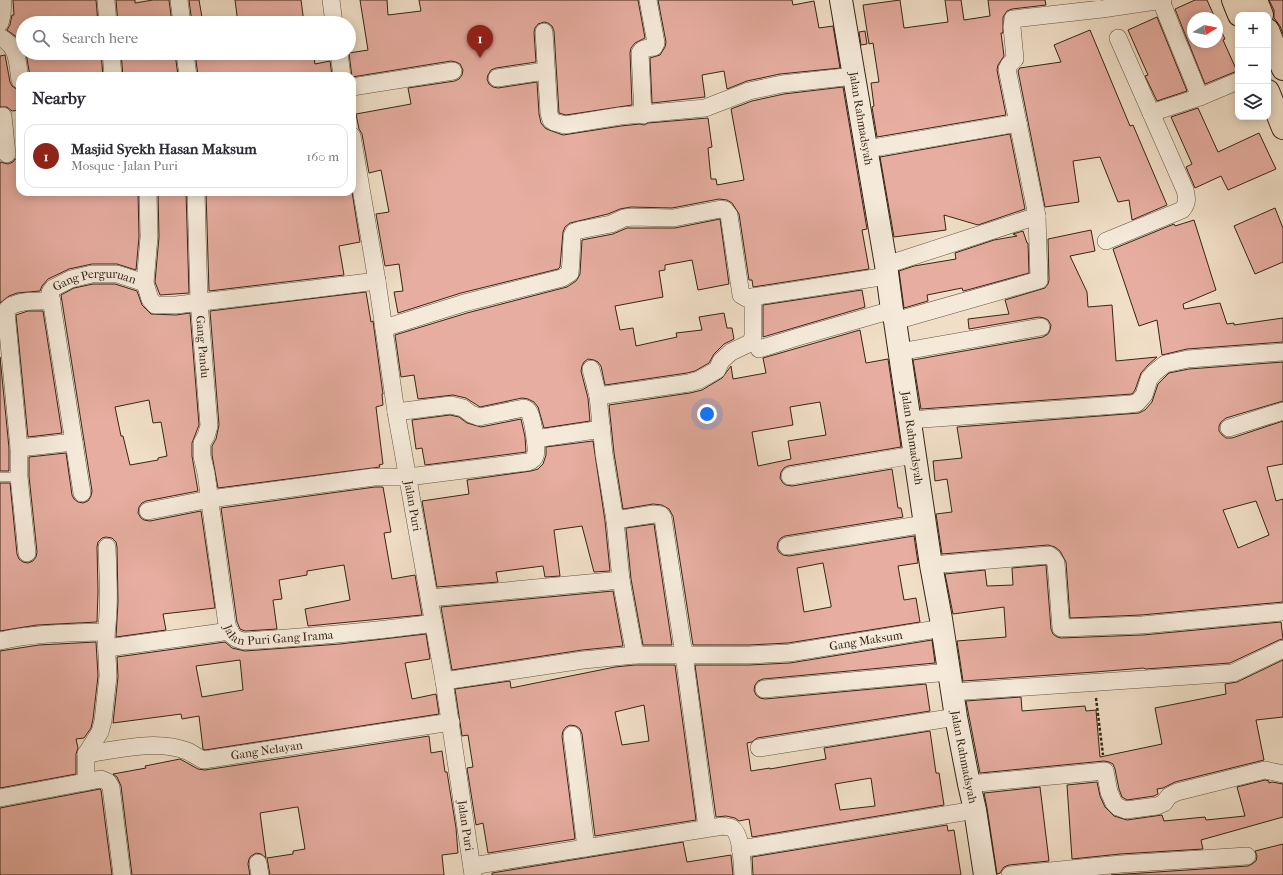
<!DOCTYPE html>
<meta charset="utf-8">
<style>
body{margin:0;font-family:"IM FELL French Canon",serif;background:#f7f7f7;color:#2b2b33}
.controls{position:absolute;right:12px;top:12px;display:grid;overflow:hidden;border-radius:8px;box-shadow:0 2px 10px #0003}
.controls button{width:36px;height:36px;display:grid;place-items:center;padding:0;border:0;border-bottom:1px solid #e1e1e2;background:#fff;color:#2b2b33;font:20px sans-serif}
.compass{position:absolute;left:1187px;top:12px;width:36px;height:36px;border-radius:50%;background:#fff;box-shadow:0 2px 10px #0003;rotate:80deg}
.you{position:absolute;left:707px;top:414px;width:14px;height:14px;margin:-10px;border:3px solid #fff;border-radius:50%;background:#1a73e8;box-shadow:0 0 0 6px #1a73e833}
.badge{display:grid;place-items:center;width:26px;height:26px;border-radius:50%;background:#8f2418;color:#fff;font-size:13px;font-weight:700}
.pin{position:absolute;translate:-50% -33px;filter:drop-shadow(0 1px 2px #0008)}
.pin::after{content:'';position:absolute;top:21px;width:14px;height:12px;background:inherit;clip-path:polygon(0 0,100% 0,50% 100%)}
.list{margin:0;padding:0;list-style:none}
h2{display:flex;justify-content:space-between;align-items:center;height:52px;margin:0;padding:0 16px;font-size:17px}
h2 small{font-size:13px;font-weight:400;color:#7c7c81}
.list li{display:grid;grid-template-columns:26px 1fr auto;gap:12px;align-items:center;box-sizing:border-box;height:64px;margin:0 8px 8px;padding:0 8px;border:1px solid #e1e1e2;border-radius:12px}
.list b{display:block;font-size:15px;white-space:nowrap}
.list p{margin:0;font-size:13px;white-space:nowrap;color:#7c7c81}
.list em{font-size:13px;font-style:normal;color:#7c7c81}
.icon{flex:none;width:22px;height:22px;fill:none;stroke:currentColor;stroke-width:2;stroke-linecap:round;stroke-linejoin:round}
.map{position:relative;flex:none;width:1283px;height:875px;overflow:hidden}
.search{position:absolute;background:#fff;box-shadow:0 2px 10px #0003;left:16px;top:16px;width:340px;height:44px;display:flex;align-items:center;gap:10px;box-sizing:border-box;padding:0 14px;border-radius:22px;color:#7c7c81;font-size:15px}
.panel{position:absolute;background:#fff;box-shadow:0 2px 10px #0003;left:16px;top:72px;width:340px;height:124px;border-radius:12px}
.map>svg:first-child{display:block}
</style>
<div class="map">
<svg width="1283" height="875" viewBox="0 0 1283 875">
<rect width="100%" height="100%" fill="#f0dec6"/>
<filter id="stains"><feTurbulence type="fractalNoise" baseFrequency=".005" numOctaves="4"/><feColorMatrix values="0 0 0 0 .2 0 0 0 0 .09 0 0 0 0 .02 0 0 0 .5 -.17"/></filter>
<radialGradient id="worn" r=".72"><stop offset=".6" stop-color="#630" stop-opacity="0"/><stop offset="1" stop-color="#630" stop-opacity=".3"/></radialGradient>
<path fill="#e6ada0" stroke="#362515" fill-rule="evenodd" d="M13,0h83l2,23h-75v23l-5,-8 -11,-8 3,-5 2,-10h2z
M116,0h19v3l18,-3h16l3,23h-54z
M189,0h10l4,23h-11z
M235,0h66l3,23h-66z
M360,0h27l1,15 33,-4 -2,-11h219l7,38 -10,5 -4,5 -1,5 2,52 -66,10 -7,-2 -5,-82 -2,-5 -4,-3 -4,-1 -6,2 -3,4 -1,4 2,30 -40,6 -5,2 -3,5 -1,4 2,5 4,3 5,1 39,-6 2,32 2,9 4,5 4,2 14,5 58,-9 19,-2 4,1 4,-2 60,-5 4,29 -4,1 3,31h5l1,6 27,-5 -13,-71 21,-8 32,-7 59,-7 24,142 -5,1 7,39 -116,18 -1,-7h-3l-10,-66 -7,-11 -5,-3 -8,-1 -47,9 -41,-1 -11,2 -12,5 -38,9 -5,4 -2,5 -3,35 -2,2 -97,24 -63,20 -4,-21 9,-1 -4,-27 -14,2 -9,-52 13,-2 -8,-42 -12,3 -7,-39 -3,-5 -3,-15 55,-10 -3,-16 47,-7 4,-2 3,-4 1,-5 -3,-6 -4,-2 -5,-1 -99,16 -3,-24 19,-3z
M658,0h134l1,5 21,-4 5,27 14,-2 7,42 -60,6 -33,7 -20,8 -3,-18 -22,4 3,22 -53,6 -2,-45 10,-3 5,-8 1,-5z
M900,0l4,28 44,-6 -3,-22h16l3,20 26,-4 -2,-16h57l1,5 -34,4 -5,2 -4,6v16h-2l3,23 -6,9 -1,5 9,45 -129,22 -5,-30 2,-1 -3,-23 8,-1 -6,-39 -4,1 -6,-39z
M1195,0h12l8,18h-22v24h24v-20l8,17 -2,1 14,31 -32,13 -30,-75z
M1269,0h14v34l-3,-8 -6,-8v-8z
M1157,17l30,74 -30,10 -12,-25 3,-1 -20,-45z
M1090,30l40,96 3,-1 34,80 -35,15 -3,-20 -11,2 -18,-45 -27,4 6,41 -34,5 -27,-136 2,-3 41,-6 -7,-17z
M865,31l2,13 -6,1 -2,-13z
M26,53h75l2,23h-73z
M121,53h54l3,23h-55z
M195,53h118l2,11 15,-3 2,15h-134z
M5,55l5,27 2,4 6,4 2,20 -8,1 -5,-4h-7v-51z
M1198,108l20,44 41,-19 17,36 -48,21 -7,-14 -26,12 -9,-21 6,-3 -21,-47z
M1010,134l15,75 -47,16 -34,-10 2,15 -52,7 -14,-80z
M20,158v34h118l1,45 -3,33 -19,-6h-25l-23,5 -21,10 -6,7 -2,5 -23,2 -8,3 -9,7v-141l8,2 5,-2 2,-3z
M158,192h28l3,101 -29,2 -5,-13 4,-45z
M206,192h146l8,50 -21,4 5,29 -135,16z
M1275,208l8,20v34l-28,12 -21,-48z
M720,219l9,65 -31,6 -6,-30 -27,5v5l-6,1 4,26 -48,9 5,24 13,-2 3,18 41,-9 -1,-4 26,-3 -3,-13 25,-4 3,15h5l2,11 -10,5 -10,10 -5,9 -14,8 -8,2 -82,12 -4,-19 -3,-4 -4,-2 -6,-1 -4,3 -2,4 -1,5 7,27 2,23 -46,7 -6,-21 -4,-5 -6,-3 -6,-1 -42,9 -14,-9 -13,-3 -35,4 -4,-24 -13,2 -6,-42 72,-22 100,-26 9,-6 2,-3 2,-4 2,-34 31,-6 14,-6h48z
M1194,220l22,70 -33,14 1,5 36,-6 7,21 7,-1v2l49,-7v24l-96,7 -25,6 -5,-35 -18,6 -26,-77 61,-25 1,2z
M1091,230l4,21 -25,5 17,36 1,15 24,-2 4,56 41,-4 -9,8 -7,8 -6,17 -3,4 -211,15 -8,-49 130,-23 5,-3 2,-4 1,-5 -3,-5 -4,-2 -5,-1 -70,12 -1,-10 41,-5 -4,-14 40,-12 3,-4 1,-4 -1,-41z
M1023,231l4,12h1l1,30 -58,16 -8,2 -1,-3 -35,7 1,6 -24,7 -5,-37 15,-5 42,-7 -1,-6 39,-13 23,-4 -4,-2z
M93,284h22l22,7 5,14 9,9 25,1 14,-2 9,112 -7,18v13l6,35 -52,10 -4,2 -3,4 -1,6 3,5 3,2 6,1 51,-10 14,97 -52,6 3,16 -50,7 2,-35 -1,-55 -1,-5 -4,-4 -6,-1 -4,1 -4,4 -1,5 1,44 -1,31 -60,3 -37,6v-148h10l7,71 2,5 4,3 5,1 5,-2 3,-4 1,-5 -8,-76v-19l37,-4 6,42 2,4 4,3 5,1 5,-2 3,-5 1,-5 -31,-196 13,-7zM149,400l4,23 8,-1 6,34 -9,2v2l-28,5 -7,-29h-2l-6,-29z
M862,290l3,17 -102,30v-32z
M366,292l5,30 2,-1 10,73h-1l1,11 -7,2 7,57 -4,1 1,2 -162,21 -6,-33v-9l4,-7 3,-14 -9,-114z
M28,311h15l19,122 -34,4 -12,-122z
M860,330l6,33 22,-4 13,88 -113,19 -4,2 -3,4 -1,6 3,5 3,2 6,1 100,-17 6,39h3l2,9 -118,19 -4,2 -3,4 -1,6 2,4 4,3 6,1 125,-20 4,27 -20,3 6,34 12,-2 4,24 -132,21 -39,2h-56l-20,-129 -4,-7 -7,-4 -9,-1 -30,5 -9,-56 -5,-48 81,-12 12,-3 20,-12 9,-12 2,13 33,-6 -3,-15zM820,402l6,33 -38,6 3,18 -33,7 -6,-34 41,-7 -3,-18zM823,563l8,42v2l-27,5 -7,-44z
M0,357l9,91v23h-9z
M1283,362v39l-57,17 -5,4 -2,4v5l3,4 4,3h6l51,-17v43l-16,3 9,34 7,-2v103l-142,13 -71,3 -4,-56 -6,-11 -5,-4 -7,-2 -106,9 -6,-40 16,-2 -5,-33 -12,2 -2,-20 29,-3 -5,-31 182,-14 6,-3 7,-8 6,-18 11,-11 20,-4zM1256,501l13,34 -31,13 -15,-38z
M450,415l9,2 8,6 14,4 40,-8 4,18 1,15 -101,13 -3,-17 -6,1 -4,-29z
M593,441l12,80 5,50 -16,1 -12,-46 -28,4 6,46 -15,1 -2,-11 -47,6 2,10 -61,5 -15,-86 47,-7 -2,-14 64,-9 7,-2 5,-5 3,-9v-8z
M375,487h8l8,45 -7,1 8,46 23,-4 7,40 -114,11 -3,-17 45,-9 -6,-35 -37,6v4l-28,5 3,19 -9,1 4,29 -32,2 -5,-2 -3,-7 -16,-114z
M654,524l18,121h-29l-12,-66 -5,-51z
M1046,565l5,64 2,5 4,3 4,1 82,-3 138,-13 2,17 -4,1 -49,23 -85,6 -1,-1 -49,4 -132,9 -6,-40 49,-4 -2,-30 -51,7 -8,-40 40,-4 2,16 26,-1 -1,-17z
M613,591l10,55 -41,4 -130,20 -11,-63z
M426,634l4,25 -25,4 7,36 24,-5 3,20 -234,36 -2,-1 -4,-33 -17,3 -1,-5 -68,9 5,-46 -1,-20 108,-15 7,6 13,3 95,-7zM240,660l3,30 -41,7 -6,-31z
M932,640l3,23 -172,16 -5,2 -3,4 -1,5 2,5 4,3 5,1 161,-15 4,27 -173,27 -5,4 -5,1 4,28 19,-3v1l56,-10 -2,-11 106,-17 6,42h3l5,32 -192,32 -3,-18 -10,2 -4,-3 -9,-2 -10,1 -21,-152h54l41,-2zM871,778l4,28 -35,4 -5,-26z
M96,642l2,34 -5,43 -2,9 -7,10 -8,1 2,9 -2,6v20l-76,14v-137l39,-6z
M1283,660v57l-27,3 8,40 -89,22 -12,6 -6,1 1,5 -4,2 -27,4 -5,-3 -3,-8 -4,-20 -2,-5 -4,-2 -5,-1 -124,12 -14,-72 55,-4 1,14 63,-5 1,5 10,-1 4,47 62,-13 -7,-36 71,-14 -1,-10 12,-2z
M635,665h40l21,155 -101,16 -13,-102 -2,-5 -4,-3 -6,-1 -4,2 -3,4 -1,5 13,103 -87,14 -5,-30 -7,2 -9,-57 6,-1 -5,-32 -6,1 -7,-47 55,-8 1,7 104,-21zM644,705l5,36 -27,4 -7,-33z
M429,736l2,17 11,-2 3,21h2l9,56 2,25 -16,2 2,20h-174l-3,-17 26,-4v-3l12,-2 -7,-42h-1l-37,6 6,45 -5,-4 -5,-1 -5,3 -2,3 -1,5 2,11h-118l-11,-89 -4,-9 -4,-3 33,-6 -1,-2 35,-7 18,10 7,1z
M1265,780l4,1v2l3,-1 11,2v33l-82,23 2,9 -83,5 -48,5 -5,-74 30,-3 3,14 5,11 9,9 13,4 35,-5 2,6 41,-4 1,3 39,-4 -8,-29z
M1040,787l9,74 -40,4 -5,2 -4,6 -3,1 -10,-66 -3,-15z
M100,789l1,1 11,85h-112v-67z
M947,825l1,6 6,-1 7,45h-208l-1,-18z
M683,842l4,20 44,-7 2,20h-241v-2z
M1283,844v31h-172l137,-9 4,-2 4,-3 1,-5 -2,-5z"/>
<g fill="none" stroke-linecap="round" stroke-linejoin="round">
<g stroke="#645341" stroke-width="10">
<path id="lane" d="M0,477h19"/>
</g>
<g stroke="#645341" stroke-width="18">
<g id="street">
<path d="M106,0l2,23"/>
<path d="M179,0l3,23"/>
<path d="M331,0l3,23"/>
<path d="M1161,1l39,96"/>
<path d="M0,23l2,-8 1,-15"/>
<path d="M544,32l5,81 2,7 3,2 11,3 55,-9 85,-8 44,-17 33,-7 72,-8"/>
<path d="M0,37c19,10 17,25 20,43"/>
<path d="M111,53l2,23"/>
<path d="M185,53l3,23"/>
<path d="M339,53l3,23"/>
<path d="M497,78l49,-7"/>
<path d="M352,87l101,-16"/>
<path d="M1151,113l49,-16 38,-16"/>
<path d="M643,115l-3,-62c2,-5 8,-5 14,-6l2,-4 -8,-43"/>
<path d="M3,116l4,38"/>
<path id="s1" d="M352,136l25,145 19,131 48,269 29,194"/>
<path d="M867,149l151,-26"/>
<path d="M148,192l1,45 -4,46 5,16 5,6h21l120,-14 81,-10"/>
<path id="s2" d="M196,192l3,109 10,125 -3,10 -4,7v13l4,17 21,152c4,10 6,14 17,16 64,-4 127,-9 190,-18"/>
<path d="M1106,241l76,-31c6,-7 5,-12 3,-20l-67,-152"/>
<path d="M886,265l151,-49"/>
<path d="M895,321l144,-41 -2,-64 -30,-147 2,-4 6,-6 -3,-32 1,-8 89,-10 61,-9"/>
<path d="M384,328l80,-25 98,-25 8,-5 1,-13 1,-24 2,-4 6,-2 31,-6 13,-6 8,-1 41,1 48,-9 4,1 4,5 12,80 5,3 141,-22"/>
<path d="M759,349l39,-12 94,-27"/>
<path d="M899,352l142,-25"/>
<path d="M598,396l91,-13 10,-3 18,-10 4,-9 10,-9 19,-9 3,-6v-40"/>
<path d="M909,420l222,-16 6,-1 7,-8 5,-16 5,-6 11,-9 23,-5 95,-7"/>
<path d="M1229,428l54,-17"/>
<path d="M535,439l67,-10"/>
<path d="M19,448l55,-6"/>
<path d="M790,476l124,-21"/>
<path id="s3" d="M82,493l-32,-201 3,-4 18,-9 21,-5h25l28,9"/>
<path d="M148,511l62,-12 164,-22h34l120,-15c3,-1 6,-2 7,-6 3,-7 -2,-34 -5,-42 -1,-3 -3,-5 -6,-6l-45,9 -8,-3 -8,-6 -12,-3 -55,7"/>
<path d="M615,520l39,-6 7,1 2,3 21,137 23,173"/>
<path d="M787,546l138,-22"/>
<path d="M27,553l-8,-76v-29l-13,-137c7,-12 33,-10 46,-10"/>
<path d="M931,565l118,-10 3,2 4,6 5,65 81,-3 141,-13"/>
<path d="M430,598l191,-18"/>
<path d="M106,635c4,-30 2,-58 1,-88"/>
<path d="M0,641c34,-8 68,-8 103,-9l3,3 2,41 -5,45 -3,11 -14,22v28"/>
<path d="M107,648l123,-17"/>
<path id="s4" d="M635,655h114l40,-2 154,-25"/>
<path d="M444,681l139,-21 52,-5 -14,-75 -6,-60 -11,-66 -6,-58 -7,-27"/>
<path d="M764,689l185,-17"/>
<path d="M952,692l281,-19 50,-24"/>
<path d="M572,735l14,113"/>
<path d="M759,748l197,-31"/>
<path id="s5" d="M86,754c31,-4 70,-15 101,-3 5,2 10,6 16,9l248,-38"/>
<path d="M969,784l136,-13 4,21 5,11 4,4 8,3 31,-4 7,-3 5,-7 8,-4 88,-22 18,4"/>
<path d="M0,798l101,-19 7,3 3,5 11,88"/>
<path d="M740,849l235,-39"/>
<path d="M258,863l2,12"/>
<path d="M472,866l251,-40c3,1 7,1 9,2 10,7 10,36 11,47"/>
<path d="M1010,875l111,-11 126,-8"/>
</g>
</g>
<g stroke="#362515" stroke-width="24">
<g id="secondary">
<path id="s6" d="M841,0l45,265 6,45 3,11 36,244 10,54 15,98 13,67 6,26 10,65"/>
</g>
</g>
<g stroke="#362515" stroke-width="24">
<path id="primary" d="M1233,0l6,15
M1256,0l6,15
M1268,30l15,39
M1268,91l15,37"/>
</g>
<path stroke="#362515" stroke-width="2.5" stroke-dasharray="3 2" stroke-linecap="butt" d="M1096,698l7,57"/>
<use href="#lane" stroke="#f5eada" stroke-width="9"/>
<use href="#street" stroke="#f5eada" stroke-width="17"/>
<use href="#secondary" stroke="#f5eada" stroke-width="22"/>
<use href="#primary" stroke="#f0dec6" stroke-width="22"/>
</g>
<g text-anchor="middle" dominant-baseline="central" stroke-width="3" stroke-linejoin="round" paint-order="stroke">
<g font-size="12" fill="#362515" stroke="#f5eada">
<text stroke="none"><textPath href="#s6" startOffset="120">Jalan Rahmadsyah</textPath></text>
<text stroke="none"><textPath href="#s3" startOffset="252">Gang Perguruan</textPath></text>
<text stroke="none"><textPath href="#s2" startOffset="155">Gang Pandu</textPath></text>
<text stroke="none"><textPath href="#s6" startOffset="444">Jalan Rahmadsyah</textPath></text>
<text stroke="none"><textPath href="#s1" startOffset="375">Jalan Puri</textPath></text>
<text stroke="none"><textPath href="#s2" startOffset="494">Jalan Puri Gang Irama</textPath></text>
<text stroke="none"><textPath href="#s4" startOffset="232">Gang Maksum</textPath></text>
<text stroke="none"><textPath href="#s5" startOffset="185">Gang Nelayan</textPath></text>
<text stroke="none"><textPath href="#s6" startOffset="767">Jalan Rahmadsyah</textPath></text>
<text stroke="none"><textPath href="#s1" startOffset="699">Jalan Puri</textPath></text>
</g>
</g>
<rect width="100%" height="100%" filter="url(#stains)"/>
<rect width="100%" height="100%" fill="url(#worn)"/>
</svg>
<div class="controls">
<button>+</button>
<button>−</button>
<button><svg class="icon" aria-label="layers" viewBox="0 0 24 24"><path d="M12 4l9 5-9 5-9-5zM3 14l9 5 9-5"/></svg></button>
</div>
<svg class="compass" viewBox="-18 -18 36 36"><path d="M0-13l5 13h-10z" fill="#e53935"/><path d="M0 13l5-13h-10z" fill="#7c7c81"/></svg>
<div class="you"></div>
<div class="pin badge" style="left:480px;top:58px">1</div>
<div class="search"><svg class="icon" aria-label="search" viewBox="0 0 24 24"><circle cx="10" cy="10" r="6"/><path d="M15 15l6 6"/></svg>Search here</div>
<section class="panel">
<h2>Nearby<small></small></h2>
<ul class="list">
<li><span class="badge">1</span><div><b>Masjid Syekh Hasan Maksum</b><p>Mosque · Jalan Puri</p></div><em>160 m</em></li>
</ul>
</section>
</div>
